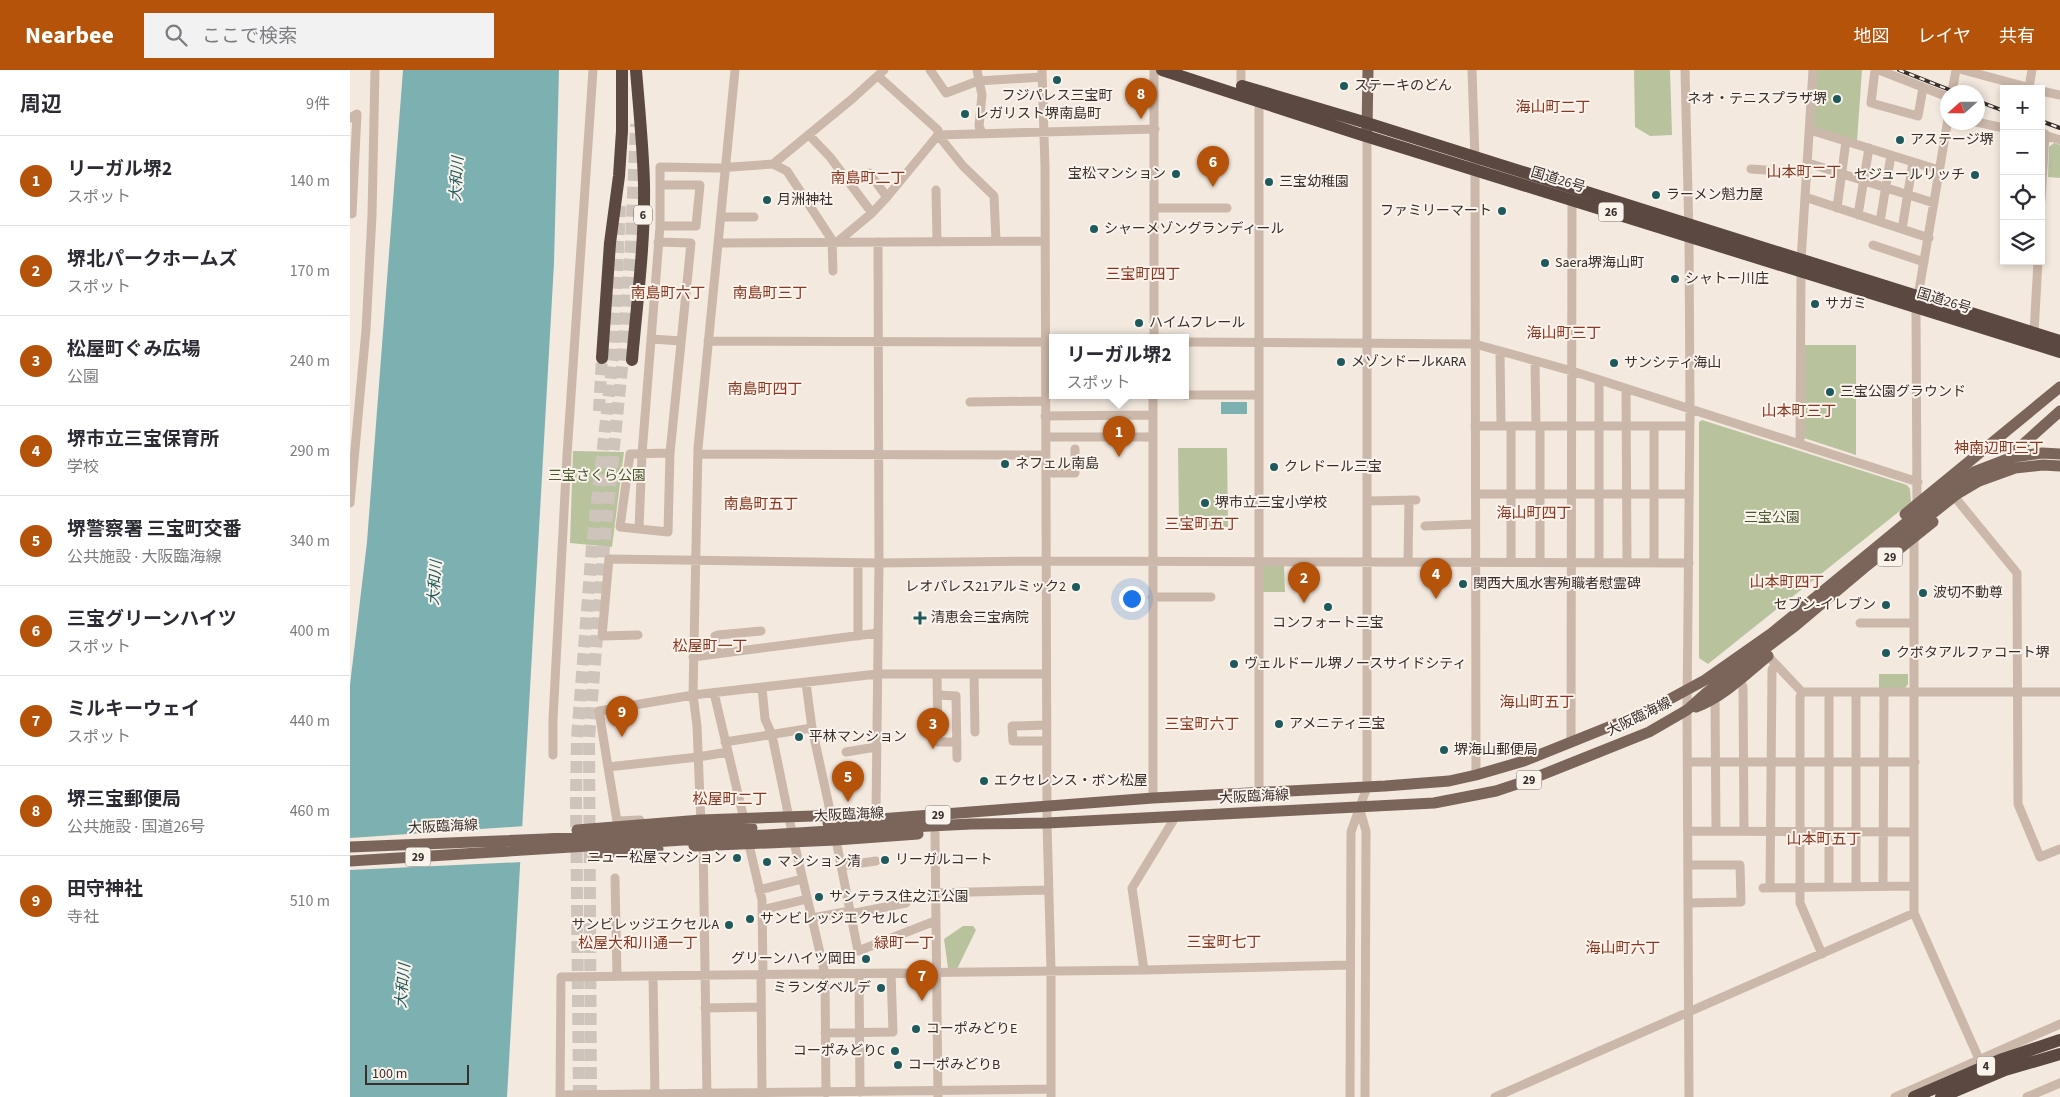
<!DOCTYPE html>
<html lang="ja">
<meta charset="utf-8">
<style>
body{margin:0;font-family:"Source Sans 3","Noto Sans JP",sans-serif;background:#f2f2f3;color:#2b2b33}
.controls{position:absolute;right:15px;top:15px;display:grid;overflow:hidden;border-radius:0px;box-shadow:0 2px 8px #0003}
.controls button{width:45px;height:45px;display:grid;place-items:center;padding:0;border:0;border-bottom:1px solid #e1e1e2;background:#fff;color:#2b2b33;font:25px sans-serif}
.compass{position:absolute;left:1590px;top:15px;width:45px;height:45px;border-radius:50%;background:#fff;box-shadow:0 2px 8px #0003;rotate:249deg}
.scale{position:absolute;left:15px;bottom:12px;width:104px;box-sizing:border-box;padding-left:5px;border:2px solid #392e2a;border-top:0;font-size:14px;line-height:18px;white-space:nowrap;color:#392e2a;-webkit-text-stroke:4px #faf3ec;paint-order:stroke}
.you{position:absolute;left:781px;top:528px;width:18px;height:18px;margin:-12px;border:4px solid #fff;border-radius:50%;background:#1a73e8;box-shadow:0 0 0 8px #1a73e833}
.badge{display:grid;place-items:center;width:32px;height:32px;border-radius:50%;background:#b45309;color:#fff;font-size:16px;font-weight:700}
.pin{position:absolute;translate:-50% -41px;filter:drop-shadow(0 1px 2px #0008)}
.pin::after{content:'';position:absolute;top:26px;width:18px;height:15px;background:inherit;clip-path:polygon(0 0,100% 0,50% 100%)}
.popup{position:absolute;left:699px;top:264px;width:140px;height:65px;box-sizing:border-box;display:grid;place-content:center;border-radius:0px;background:#fff;filter:drop-shadow(0 1px 4px #0005);font-size:16px;white-space:nowrap;color:#7c7c81}
.popup b{font-size:19px;color:#2b2b33}
.popup::after{content:'';position:absolute;left:50%;top:100%;margin-left:-10px;border:10px solid transparent;border-top-color:#fff}
.list{margin:0;padding:0;list-style:none}
h2{display:flex;justify-content:space-between;align-items:center;height:65px;margin:0;padding:0 20px;font-size:21px}
h2 small{font-size:16px;font-weight:400;color:#7c7c81}
.list li{display:grid;grid-template-columns:32px 1fr auto;gap:15px;align-items:center;box-sizing:border-box;height:90px;padding:0 20px;border-top:1px solid #e1e1e2}
.list b{display:block;font-size:19px;white-space:nowrap}
.list p{margin:0;font-size:16px;white-space:nowrap;color:#7c7c81}
.list em{font-size:16px;font-style:normal;color:#7c7c81}
.icon{flex:none;width:28px;height:28px;fill:none;stroke:currentColor;stroke-width:2;stroke-linecap:round;stroke-linejoin:round}
.map{position:relative;flex:none;width:1710px;height:1027px;overflow:hidden}
header{display:flex;align-items:center;gap:30px;box-sizing:border-box;height:70px;padding:0 25px;background:#b45309;color:#fff}
header strong{font-size:24px}
nav{display:flex;gap:28px;margin-inline-start:auto;font-size:18px}
.search{width:350px;height:45px;background:#f2f2f3;display:flex;align-items:center;gap:12px;box-sizing:border-box;padding:0 18px;border-radius:0px;color:#7c7c81;font-size:19px}
main{display:flex}
aside{flex:1;background:#fff}
.map>svg:first-child{display:block}
</style>
<header>
<strong>Nearbee</strong>
<div class="search"><svg class="icon" aria-label="search" viewBox="0 0 24 24"><circle cx="10" cy="10" r="6"/><path d="M15 15l6 6"/></svg>ここで検索</div>
<nav><a>地図</a><a>レイヤ</a><a>共有</a></nav>
</header>
<main>
<aside>
<h2>周辺<small>9件</small></h2>
<ul class="list">
<li><span class="badge">1</span><div><b>リーガル堺2</b><p>スポット</p></div><em>140 m</em></li>
<li><span class="badge">2</span><div><b>堺北パークホームズ</b><p>スポット</p></div><em>170 m</em></li>
<li><span class="badge">3</span><div><b>松屋町ぐみ広場</b><p>公園</p></div><em>240 m</em></li>
<li><span class="badge">4</span><div><b>堺市立三宝保育所</b><p>学校</p></div><em>290 m</em></li>
<li><span class="badge">5</span><div><b>堺警察署 三宝町交番</b><p>公共施設 · 大阪臨海線</p></div><em>340 m</em></li>
<li><span class="badge">6</span><div><b>三宝グリーンハイツ</b><p>スポット</p></div><em>400 m</em></li>
<li><span class="badge">7</span><div><b>ミルキーウェイ</b><p>スポット</p></div><em>440 m</em></li>
<li><span class="badge">8</span><div><b>堺三宝郵便局</b><p>公共施設 · 国道26号</p></div><em>460 m</em></li>
<li><span class="badge">9</span><div><b>田守神社</b><p>寺社</p></div><em>510 m</em></li>
</ul>
</aside>
<div class="map">
<svg width="1710" height="1027" viewBox="0 0 1710 1027">
<rect width="100%" height="100%" fill="#f3e9df"/>
<path fill="#b8c39e" d="M1284,0h36l2,65 -22,1 -15,-9z
M1467,0h45l-5,71 -44,-13z
M1704,73l6,2v33l-12,-1 1,-30z
M1454,275h52v110l-52,-17z
M1352,350l205,65 3,4 1,13 -203,162 -9,-6v-236z
M828,378h49l1,79h-49z
M223,381l51,1 -12,95 -42,-4z
M913,496h21l1,26h-24z
M1529,604h29v10l-3,4h-26z
M613,856h10l3,4 -19,39 -9,-1 -4,-29z"/>
<path fill="#7db0b1" d="M53,0h156l-5,193 -47,834h-157v-412l17,-143z
M871,332h26v12h-26z"/>
<path fill="#f3e9df" d="M175,756l-2,36 -173,8v-32z"/>
<g fill="none" stroke-linecap="round" stroke-linejoin="round">
<path stroke="#cec4bb" stroke-width="12" stroke-dasharray="12 6" stroke-linecap="butt" d="M249,341l3,-53
M229,1027l-3,-299 1,-60 15,-192 21,-189 7,-151
M241,1027l-2,-358 15,-193 19,-188 8,-116 5,-118"/>
<path stroke="#ccb8aa" stroke-width="9" d="M580,0l16,23 32,-12 64,-4
M627,0l5,25 -3,31 3,7
M692,0l3,97 2,656 4,147v127
M891,0v16
M1122,0l3,88 1,617
M1335,0l4,165 1,175 -3,300 2,387
M1525,0l-4,33 47,13 5,-28
M1529,0l69,27
M1613,0l71,19
M528,6l60,54v5l25,31 31,30 2,45
M1679,17l3,-17
M1691,21l19,4
M1602,22l4,-22
M0,48l7,-4 -5,100
M1626,52l28,6
M1460,60l129,40
M1691,64l19,6
M459,65l21,22 42,56
M1458,93l126,40
M423,94l14,7 45,69 1,31
M1401,99l56,4
M519,103l18,24
M586,120l1,52
M1455,127l124,41
M1691,130l4,-66
M804,138h73
M1487,138l9,-67
M1508,145l11,-67
M371,147h33
M1530,152l11,-67
M310,156h36l4,-41h-39
M1552,159l11,-67
M308,172l33,1 -21,210 -2,79 -48,-5 10,-73 40,-1
M368,173l326,-2
M486,173l36,-30 15,-16 51,-62 217,-6
M1523,175l51,17
M1451,191l12,-191
M1684,263l4,-72
M804,268v-268
M302,269l29,2
M358,271l345,1
M835,272l290,2 97,27 346,111
M1150,281l1,75
M1185,291l1,65
M1249,310v182
M1276,319l1,173
M835,325h73
M803,326v402
M620,332l75,-1
M695,346l108,-1
M1125,356h215
M1161,356v136
M696,367h106
M1450,374l1,-172
M348,384l348,1
M696,403h29v-24
M1126,424h213
M1017,431l49,-1
M1608,431l59,72 1,231 22,53 20,-8
M0,433l16,-173 6,-115 3,-145
M1567,437l-1,-199 32,-189
M1075,456l50,-2
M289,459l3,-75 18,-228v-59l57,1 56,-4 79,-65 32,-29
M1564,463v380l65,146
M1058,492l1,-62
M1190,492v-136
M508,493v73
M1304,493v-137
M802,527h59
M1510,553h54
M288,565l-36,1 7,-77 270,4 168,-2 642,2
M367,584l-2,-18 3,-1 43,-4
M1418,586l34,36h258
M343,587l185,-24
M587,604l1,68h19
M624,604l1,58
M1390,609l3,8 1,144
M456,613l6,45 19,87
M412,618l3,31 7,16 22,107 31,132 1,119
M1452,622l-2,5v206l22,51
M1506,622v194
M364,623l30,126
M588,625l18,1 1,62
M1365,627l1,134
M697,655l-35,1 1,15h34
M375,672l87,-14
M1221,673l1,-543
M496,682l30,-5
M203,685v-36l14,-264 26,-385
M1338,692h227
M258,697l-9,-56 94,-16 184,-21h169
M909,722v-691
M1009,737l7,24 -1,266
M526,743l3,-250 -1,-321
M290,750l-23,1 -9,-54 90,-10 30,-5
M351,754l-4,-98 -4,-31 5,-247 37,-378
M1338,761l226,1
M585,763l3,264
M353,770l4,257
M486,770l22,111 77,-30
M399,775l13,55 1,75
M1338,795h52l1,37 -53,1
M491,796l35,-5
M265,808l2,98
M1479,816v-194
M1533,816l1,-194
M1413,818l151,-2
M1420,818l2,-218 3,-6
M409,820l43,-11
M585,823l114,-3
M412,840l45,-11
M500,844l56,-11
M462,848l38,-7
M794,900l-12,-82 44,-72
M509,904l1,118
M411,905l1,118
M303,906l2,121
M355,938l56,-1
M475,963l68,-1 -2,-59
M210,1025l491,-6
M210,1027l1,-120 583,-7 206,-5
M1000,1027l1,-265 16,-45v-651
M1145,1027l419,-184
M1545,1027l165,-73
M1677,1027l33,-14"/>
<path stroke="#7b655b" stroke-width="11" d="M1017,61l1,-61
M1660,386l50,-45
M1555,444l155,-127
M1543,484l40,-32
M1346,637c27,-10 50,-33 72,-51
M478,753l325,-25 232,-12 64,-5 27,-6 48,-14 122,-49 59,-32 67,-47 158,-130 44,-31 39,-15 29,-4 18,1
M227,760l124,-10 142,-5
M344,776l142,-6 82,-6
M0,777l195,-8 207,-11
M245,783l63,-4
M0,791l479,-30 142,-7 76,-1 387,-20 62,-12 33,-11 120,-48 38,-22 18,-16 90,-68 69,-58 93,-74 22,-13 36,-13 28,-3 17,1"/>
<path stroke="#5a4841" stroke-width="12" d="M812,0l194,63 704,219
M892,16l125,37 693,218
M252,288l8,-115 9,-67 3,-45v-61
M282,290c5,-58 13,-117 12,-176 -1,-38 -5,-76 -8,-114
M1564,1027l86,-37 60,-20
M1591,1027l64,-27 55,-16"/>
<g stroke="#392e2a" stroke-width="4">
<path id="rail" d="M1549,0l56,22
M1628,31l26,10
M1691,51l19,7"/>
</g>
<use href="#rail" stroke="#faf3ec" stroke-width="2" stroke-dasharray="5.5" stroke-linecap="butt"/>
</g>
<g fill="#1e5a5c" stroke="#faf3ec" stroke-width="2">
<circle cx="707" cy="10" r="5"/>
<circle cx="994" cy="16" r="5"/>
<circle cx="1487" cy="29" r="5"/>
<circle cx="615" cy="44" r="5"/>
<circle cx="1550" cy="70" r="5"/>
<circle cx="826" cy="104" r="5"/>
<circle cx="1625" cy="105" r="5"/>
<circle cx="919" cy="112" r="5"/>
<circle cx="1306" cy="125" r="5"/>
<circle cx="417" cy="130" r="5"/>
<circle cx="1152" cy="141" r="5"/>
<circle cx="744" cy="159" r="5"/>
<circle cx="1195" cy="193" r="5"/>
<circle cx="1325" cy="209" r="5"/>
<circle cx="1465" cy="234" r="5"/>
<circle cx="789" cy="253" r="5"/>
<circle cx="991" cy="292" r="5"/>
<circle cx="1264" cy="293" r="5"/>
<circle cx="1480" cy="322" r="5"/>
<circle cx="655" cy="394" r="5"/>
<circle cx="924" cy="397" r="5"/>
<circle cx="855" cy="433" r="5"/>
<circle cx="1113" cy="514" r="5"/>
<circle cx="726" cy="517" r="5"/>
<circle cx="1573" cy="523" r="5"/>
<circle cx="1536" cy="535" r="5"/>
<circle cx="978" cy="537" r="5"/>
<path d="M567.5 540.5h5v5h5v5h-5v5h-5v-5h-5v-5h5z"/>
<circle cx="1536" cy="583" r="5"/>
<circle cx="884" cy="594" r="5"/>
<circle cx="929" cy="654" r="5"/>
<circle cx="449" cy="667" r="5"/>
<circle cx="1094" cy="680" r="5"/>
<circle cx="634" cy="711" r="5"/>
<circle cx="387" cy="788" r="5"/>
<circle cx="535" cy="790" r="5"/>
<circle cx="417" cy="792" r="5"/>
<circle cx="469" cy="827" r="5"/>
<circle cx="400" cy="849" r="5"/>
<circle cx="379" cy="855" r="5"/>
<circle cx="516" cy="889" r="5"/>
<circle cx="531" cy="918" r="5"/>
<circle cx="566" cy="959" r="5"/>
<circle cx="545" cy="981" r="5"/>
<circle cx="548" cy="995" r="5"/>
</g>
<g text-anchor="middle" dominant-baseline="central" stroke-width="4" stroke-linejoin="round" paint-order="stroke">
<g fill="#faf3ec" stroke="#736964" stroke-width="1">
<rect x="1248.5" y="132.5" width="25" height="19" rx="4"/>
<rect x="284" y="135.5" width="18" height="19" rx="4"/>
<rect x="1527.5" y="477.5" width="25" height="19" rx="4"/>
<rect x="1166.5" y="700.5" width="25" height="19" rx="4"/>
<rect x="575.5" y="735.5" width="25" height="19" rx="4"/>
<rect x="55.5" y="777.5" width="25" height="19" rx="4"/>
<rect x="1627" y="986.5" width="18" height="19" rx="4"/>
</g>
<g font-size="12" font-weight="bold" fill="#392e2a">
<text x="1261" y="142">26</text>
<text x="293" y="145">6</text>
<text x="1540" y="487">29</text>
<text x="1179" y="710">29</text>
<text x="588" y="745">29</text>
<text x="68" y="787">29</text>
<text x="1636" y="996">4</text>
</g>
<g font-size="14" fill="#392e2a" stroke="#faf3ec" text-anchor="start">
<text x="1004" y="16">ステーキのどん</text>
<text x="707" y="26" text-anchor="middle">フジパレス三宝町</text>
<text x="1477" y="29" text-anchor="end">ネオ・テニスプラザ堺</text>
<text x="625" y="44">レガリスト堺南島町</text>
<text x="1560" y="70">アステージ堺</text>
<text x="816" y="104" text-anchor="end">宝松マンション</text>
<text x="1615" y="105" text-anchor="end">セジュールリッチ</text>
<text x="929" y="112">三宝幼稚園</text>
<text x="1316" y="125">ラーメン魁力屋</text>
<text x="427" y="130">月洲神社</text>
<text x="1142" y="141" text-anchor="end">ファミリーマート</text>
<text x="754" y="159">シャーメゾングランディール</text>
<text x="1205" y="193">Saera堺海山町</text>
<text x="1335" y="209">シャトー川庄</text>
<text x="1475" y="234">サガミ</text>
<text x="799" y="253">ハイムフレール</text>
<text x="1001" y="292">メゾンドールKARA</text>
<text x="1274" y="293">サンシティ海山</text>
<text x="1490" y="322">三宝公園グラウンド</text>
<text x="665" y="394">ネフェル南島</text>
<text x="934" y="397">クレドール三宝</text>
<text x="865" y="433">堺市立三宝小学校</text>
<text x="1123" y="514">関西大風水害殉職者慰霊碑</text>
<text x="716" y="517" text-anchor="end">レオパレス21アルミック2</text>
<text x="1583" y="523">波切不動尊</text>
<text x="1526" y="535" text-anchor="end">セブン-イレブン</text>
<text x="581" y="548">清恵会三宝病院</text>
<text x="978" y="553" text-anchor="middle">コンフォート三宝</text>
<text x="1546" y="583">クボタアルファコート堺</text>
<text x="894" y="594">ヴェルドール堺ノースサイドシティ</text>
<text x="939" y="654">アメニティ三宝</text>
<text x="459" y="667">平林マンション</text>
<text x="1104" y="680">堺海山郵便局</text>
<text x="644" y="711">エクセレンス・ボン松屋</text>
<text x="377" y="788" text-anchor="end">ニュー松屋マンション</text>
<text x="545" y="790">リーガルコート</text>
<text x="427" y="792">マンション清</text>
<text x="479" y="827">サンテラス住之江公園</text>
<text x="410" y="849">サンビレッジエクセルC</text>
<text x="369" y="855" text-anchor="end">サンビレッジエクセルA</text>
<text x="506" y="889" text-anchor="end">グリーンハイツ岡田</text>
<text x="521" y="918" text-anchor="end">ミランダベルデ</text>
<text x="576" y="959">コーポみどりE</text>
<text x="535" y="981" text-anchor="end">コーポみどりC</text>
<text x="558" y="995">コーポみどりB</text>
</g>
<g font-size="14" fill="#392e2a" stroke="#faf3ec">
<text transform="translate(1208 110) rotate(17)">国道26号</text>
<text transform="translate(1594 231) rotate(17)">国道26号</text>
<text transform="translate(1289 647) rotate(-26)">大阪臨海線</text>
<text transform="translate(904 727) rotate(-3)">大阪臨海線</text>
<text transform="translate(499 745) rotate(-3)">大阪臨海線</text>
<text transform="translate(93 757) rotate(-3)">大阪臨海線</text>
</g>
<g font-size="14" fill="#4a582d" stroke="#faf3ec">
<text x="247" y="406">三宝さくら公園</text>
<text x="1422" y="448">三宝公園</text>
</g>
<g font-size="15" fill="#8a3721" stroke="#faf3ec">
<text x="1203" y="37">海山町二丁</text>
<text x="1454" y="102">山本町二丁</text>
<text x="518" y="108">南島町二丁</text>
<text x="793" y="204">三宝町四丁</text>
<text x="318" y="223">南島町六丁</text>
<text x="420" y="223">南島町三丁</text>
<text x="1214" y="263">海山町三丁</text>
<text x="415" y="319">南島町四丁</text>
<text x="1449" y="341">山本町三丁</text>
<text x="1649" y="378">神南辺町三丁</text>
<text x="411" y="434">南島町五丁</text>
<text x="1184" y="443">海山町四丁</text>
<text x="852" y="454">三宝町五丁</text>
<text x="1437" y="512">山本町四丁</text>
<text x="360" y="576">松屋町一丁</text>
<text x="1187" y="632">海山町五丁</text>
<text x="852" y="654">三宝町六丁</text>
<text x="380" y="729">松屋町二丁</text>
<text x="1474" y="769">山本町五丁</text>
<text x="874" y="872">三宝町七丁</text>
<text x="288" y="873">松屋大和川通一丁</text>
<text x="554" y="873">緑町一丁</text>
<text x="1273" y="878">海山町六丁</text>
</g>
<g font-size="15" font-style="italic" fill="#1e5a5c" stroke="#faf3ec">
<text transform="translate(107 109) rotate(-87)">大和川</text>
<text transform="translate(85 513) rotate(-86)">大和川</text>
<text transform="translate(53 916) rotate(-85)">大和川</text>
</g>
</g>
</svg>
<div class="controls">
<button>+</button>
<button>−</button>
<button><svg class="icon" aria-label="locate" viewBox="0 0 24 24"><circle cx="12" cy="12" r="6"/><path d="M12 2v4M12 18v4M2 12h4M18 12h4"/></svg></button>
<button><svg class="icon" aria-label="layers" viewBox="0 0 24 24"><path d="M12 4l9 5-9 5-9-5zM3 14l9 5 9-5"/></svg></button>
</div>
<svg class="compass" viewBox="-18 -18 36 36"><path d="M0-13l5 13h-10z" fill="#e53935"/><path d="M0 13l5-13h-10z" fill="#7c7c81"/></svg>
<div class="scale">100 m</div>
<div class="you"></div>
<div class="pin badge" style="left:769px;top:387px">1</div>
<div class="popup"><b>リーガル堺2</b>スポット</div>
<div class="pin badge" style="left:954px;top:533px">2</div>
<div class="pin badge" style="left:583px;top:679px">3</div>
<div class="pin badge" style="left:1086px;top:529px">4</div>
<div class="pin badge" style="left:498px;top:732px">5</div>
<div class="pin badge" style="left:863px;top:117px">6</div>
<div class="pin badge" style="left:572px;top:931px">7</div>
<div class="pin badge" style="left:791px;top:49px">8</div>
<div class="pin badge" style="left:272px;top:667px">9</div>
</div>
</main>
